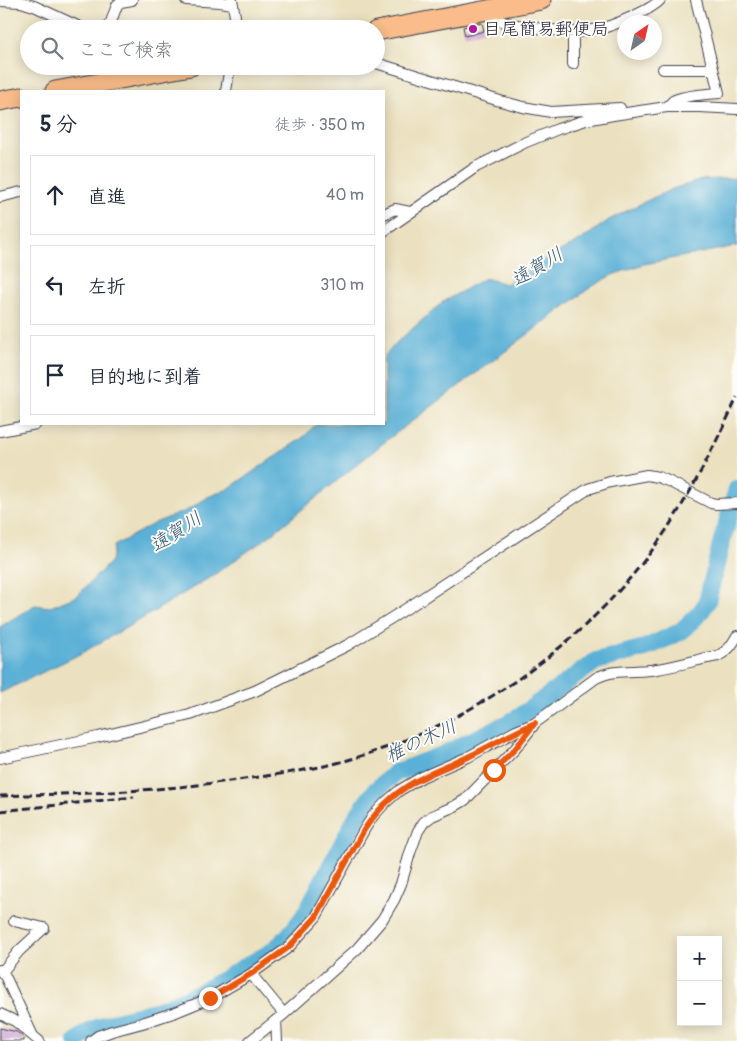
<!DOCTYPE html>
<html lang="ja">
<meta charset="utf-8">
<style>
body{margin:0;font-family:Pangolin,"Klee One",sans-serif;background:#f2f2f3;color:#1f2937}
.controls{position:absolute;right:15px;bottom:15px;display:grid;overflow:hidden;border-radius:0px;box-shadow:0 2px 12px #0003}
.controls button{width:45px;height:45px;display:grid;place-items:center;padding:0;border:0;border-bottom:1px solid #e0e1e3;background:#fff;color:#1f2937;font:25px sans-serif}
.compass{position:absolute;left:617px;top:15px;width:45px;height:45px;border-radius:50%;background:#fff;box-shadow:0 2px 12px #0003;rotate:34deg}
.stop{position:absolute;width:15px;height:15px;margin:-11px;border:4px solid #ea580c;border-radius:50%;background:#fff}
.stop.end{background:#ea580c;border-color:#fff;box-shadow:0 1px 5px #0008}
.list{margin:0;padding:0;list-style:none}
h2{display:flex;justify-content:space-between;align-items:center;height:65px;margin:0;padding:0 20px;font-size:21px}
h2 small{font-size:16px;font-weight:400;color:#747a83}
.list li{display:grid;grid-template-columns:32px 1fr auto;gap:15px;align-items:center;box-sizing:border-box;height:80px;margin:0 10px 10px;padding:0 10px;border:1px solid #e0e1e3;border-radius:0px}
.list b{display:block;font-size:19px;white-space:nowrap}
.list em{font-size:16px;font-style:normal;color:#747a83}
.icon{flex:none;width:28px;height:28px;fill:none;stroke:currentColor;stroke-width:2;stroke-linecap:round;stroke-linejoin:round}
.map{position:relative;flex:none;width:737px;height:1041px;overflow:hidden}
.search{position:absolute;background:#fff;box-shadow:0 2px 12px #0003;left:20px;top:20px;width:365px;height:55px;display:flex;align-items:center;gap:12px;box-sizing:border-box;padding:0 18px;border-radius:28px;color:#747a83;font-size:19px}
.panel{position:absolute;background:#fff;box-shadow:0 2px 12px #0003;left:20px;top:90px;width:365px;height:335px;border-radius:0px}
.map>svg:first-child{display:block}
</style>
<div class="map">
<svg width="737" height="1041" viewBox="0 0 737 1041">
<rect width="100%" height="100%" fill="#fdfcf7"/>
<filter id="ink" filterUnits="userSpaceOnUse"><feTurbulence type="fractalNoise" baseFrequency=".02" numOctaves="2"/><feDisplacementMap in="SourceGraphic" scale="10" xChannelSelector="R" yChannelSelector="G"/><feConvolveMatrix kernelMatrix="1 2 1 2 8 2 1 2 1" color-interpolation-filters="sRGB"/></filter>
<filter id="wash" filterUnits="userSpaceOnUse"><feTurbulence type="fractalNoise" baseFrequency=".0096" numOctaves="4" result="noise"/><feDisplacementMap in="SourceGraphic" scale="20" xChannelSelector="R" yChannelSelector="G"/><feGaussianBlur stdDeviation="1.12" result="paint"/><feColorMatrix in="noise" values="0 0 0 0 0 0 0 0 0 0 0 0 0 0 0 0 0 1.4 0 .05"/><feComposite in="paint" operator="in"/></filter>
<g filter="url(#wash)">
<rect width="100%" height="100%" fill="#ebe1c0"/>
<path fill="#5ab0d6" stroke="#3e6988" d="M737,178v68l-93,18 -32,11 -21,12 -204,153 -120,98 -55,38 -67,41 -65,37 -80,39v-66l35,-22 15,2 27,-11 34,-35 3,-15 41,-23 33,-13 20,-13 20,-8 77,-53 11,-12h68v-67l12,-14 47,-41 42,-24 21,6 37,-24 11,-2 6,-7 18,-9 31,-22 33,-17 30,-14 30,-9z"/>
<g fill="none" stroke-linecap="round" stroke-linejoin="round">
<path stroke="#5ab0d6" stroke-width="18" d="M77,1041c21,-20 54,-22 81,-31 33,-11 63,-28 92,-46 9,-5 19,-10 26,-16 11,-9 20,-21 28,-32l52,-98 19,-27 20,-18 47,-18 74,-36 80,-58 49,-13 35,-16 20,-19 7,-11 15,-62 15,-51"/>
</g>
<g id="blocks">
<path fill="#cfa8d3" d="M482,23l2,8 -19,5 -2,-9z
M0,1028l17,4 7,6v3h-24z"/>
</g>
</g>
<g filter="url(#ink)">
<use href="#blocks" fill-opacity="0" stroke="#403f4f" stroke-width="1"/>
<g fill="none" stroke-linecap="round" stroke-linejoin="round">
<g stroke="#403f4f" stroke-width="12">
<path id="street" d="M186,0l34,2 13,2
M232,0l3,16 -3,13
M0,1l21,1 13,4 50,23
M486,11c2,3 2,4 5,6 11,8 68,14 84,15 7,0 15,-1 23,-3 13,-2 53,-19 62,-29
M106,29l5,-7 6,-17 4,-3 11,-2
M573,32v32
M376,63l124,38 23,6 28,5 69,-4
M663,69h50
M226,91l4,-25
M667,107c2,-2 4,-4 6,-6 9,-6 35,-7 46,-8l-23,-93
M0,197l21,-5
M384,214l11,-5 15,3
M384,231l92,-64 50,-25 32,-13 28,-9 27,-5 54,-8h33l37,2
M0,431l36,-7
M0,758l98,-21 92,-22 65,-24 93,-46 61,-38 179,-118 22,-7 37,-7 11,2 10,4 43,22 5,1 21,-1
M0,970l5,6 27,58
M2,972l17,-21 25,-23 -30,-7
M251,974l33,40
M0,1014l15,7 24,20
M276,1020l1,21
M91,1041l7,-5 14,-5 30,-8 34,-11 34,-14 41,-24 38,-27 27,-30 48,-87 9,-14 13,-14 14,-12 22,-13 46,-20 48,-26 19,-8 61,-45c19,-10 41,-5 61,-9 21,-3 41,-10 61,-13 10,-5 14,-11 19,-20
M250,1041l34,-27 73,-65 25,-29 12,-20 7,-16 9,-31 8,-22 6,-9 8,-6 23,-10 10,-6 50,-51 18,-23"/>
</g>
<g stroke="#403f4f" stroke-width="21">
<path id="highway" d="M376,31l165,-31
M55,91l136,-25
M0,101l21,-4"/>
</g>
<use href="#street" stroke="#fff" stroke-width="10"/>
<use href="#highway" stroke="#f9bc8a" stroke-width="19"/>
<path stroke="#22223b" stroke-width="3" stroke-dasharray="8 4" stroke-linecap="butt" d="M0,796c47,-2 94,-2 140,-6 35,-2 69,-6 104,-11 37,-5 75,-10 111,-21 111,-34 212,-101 285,-192 41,-51 69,-109 97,-168
M0,811l134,-14"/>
</g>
</g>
<g fill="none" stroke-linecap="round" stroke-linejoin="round" filter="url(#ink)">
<path stroke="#ea580c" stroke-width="6" d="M210,998l41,-24 38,-27 27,-30 48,-87c15,-23 34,-41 60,-53 15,-8 31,-13 46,-21 22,-11 43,-23 65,-33l-20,26 -21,21"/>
</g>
<circle fill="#b5179e" stroke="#fdfcf7" stroke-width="2" cx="473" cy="29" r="5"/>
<g text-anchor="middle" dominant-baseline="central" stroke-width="4" stroke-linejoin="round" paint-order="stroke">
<g font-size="18" fill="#22223b" stroke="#fdfcf7" text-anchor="start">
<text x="483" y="29">目尾簡易郵便局</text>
</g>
<g font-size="19" font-style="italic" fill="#385b79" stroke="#fdfcf7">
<text transform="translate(537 267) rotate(-31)">遠賀川</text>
<text transform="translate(176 532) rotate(-33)">遠賀川</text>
<text transform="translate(421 741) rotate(-25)">椎の木川</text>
</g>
</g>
</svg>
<div class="controls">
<button>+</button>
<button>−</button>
</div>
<svg class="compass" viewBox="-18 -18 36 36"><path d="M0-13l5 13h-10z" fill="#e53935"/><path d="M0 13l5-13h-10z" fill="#747a83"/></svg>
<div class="stop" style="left:494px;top:770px"></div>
<div class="stop end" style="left:210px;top:998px"></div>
<div class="search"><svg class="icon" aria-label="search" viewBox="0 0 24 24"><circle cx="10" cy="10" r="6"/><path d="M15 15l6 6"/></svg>ここで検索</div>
<section class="panel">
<h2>5 分<small>徒歩 · 350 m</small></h2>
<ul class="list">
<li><svg class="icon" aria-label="ahead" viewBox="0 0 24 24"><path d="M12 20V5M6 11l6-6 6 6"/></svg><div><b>直進</b></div><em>40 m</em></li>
<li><svg class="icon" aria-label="left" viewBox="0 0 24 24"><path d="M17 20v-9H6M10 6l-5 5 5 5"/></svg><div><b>左折</b></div><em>310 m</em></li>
<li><svg class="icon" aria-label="arrive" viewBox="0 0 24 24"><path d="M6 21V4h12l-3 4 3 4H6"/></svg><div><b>目的地に到着</b></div></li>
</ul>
</section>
</div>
